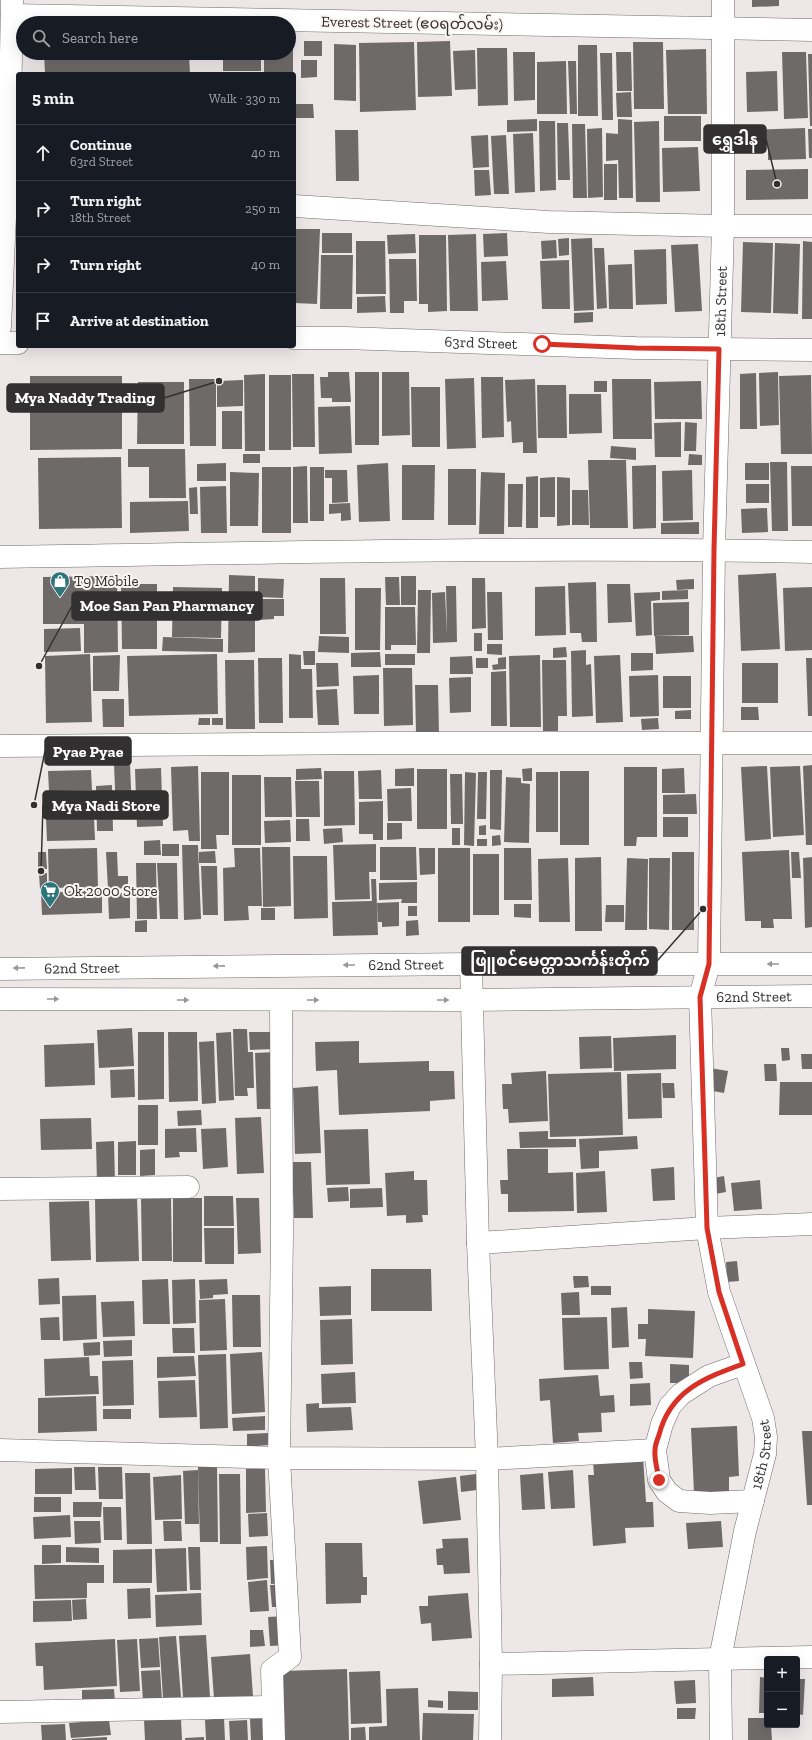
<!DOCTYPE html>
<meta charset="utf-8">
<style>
body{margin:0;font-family:"Zilla Slab","Noto Sans Myanmar",serif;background:#20242c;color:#f1f3f6}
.controls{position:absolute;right:12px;bottom:12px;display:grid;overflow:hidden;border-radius:4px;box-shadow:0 4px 16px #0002}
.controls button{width:36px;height:36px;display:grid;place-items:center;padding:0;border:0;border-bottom:1px solid #363941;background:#171b24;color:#f1f3f6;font:20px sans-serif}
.stop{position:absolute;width:12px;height:12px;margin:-9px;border:3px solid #d93025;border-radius:50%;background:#fff}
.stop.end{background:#d93025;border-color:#fff;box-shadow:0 1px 4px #0008}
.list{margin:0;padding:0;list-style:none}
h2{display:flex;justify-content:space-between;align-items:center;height:52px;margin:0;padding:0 16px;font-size:17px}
h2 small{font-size:13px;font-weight:400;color:#9ea1a6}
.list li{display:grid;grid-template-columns:26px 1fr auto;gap:12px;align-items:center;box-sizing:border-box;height:56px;padding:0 16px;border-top:1px solid #363941}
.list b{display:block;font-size:15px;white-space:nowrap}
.list p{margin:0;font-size:13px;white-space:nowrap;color:#9ea1a6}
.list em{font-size:13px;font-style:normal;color:#9ea1a6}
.icon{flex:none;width:22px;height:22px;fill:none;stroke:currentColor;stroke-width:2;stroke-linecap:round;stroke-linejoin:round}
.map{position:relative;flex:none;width:812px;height:1740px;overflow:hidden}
.search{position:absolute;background:#171b24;box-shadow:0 4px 16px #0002;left:16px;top:16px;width:280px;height:44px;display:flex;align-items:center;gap:10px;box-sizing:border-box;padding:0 14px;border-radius:22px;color:#9ea1a6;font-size:15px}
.panel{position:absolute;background:#171b24;box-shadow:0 4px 16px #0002;left:16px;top:72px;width:280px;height:276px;border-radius:4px}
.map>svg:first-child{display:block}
</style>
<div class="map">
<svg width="812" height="1740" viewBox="0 0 812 1740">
<rect width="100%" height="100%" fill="#ede8e7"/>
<path fill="#6f6a6a" d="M752,0h27v6l-27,1z
M289,34h4v40h-29v-21h25z
M304,41h18v15h-18z
M450,41l2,55 -34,1 -1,-55z
M414,42l2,68 -56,2 -1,-69z
M633,42h30l1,67h-30z
M334,44l22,1v56l-22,-1z
M578,45h19l1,71h-20z
M477,48h30l1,57 -30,1z
M706,49l1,65h-39l-2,-64z
M475,50l1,39 -21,1 -2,-39z
M513,52h22v48l-21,1z
M616,52h15l1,39h-15z
M782,52h24l2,66 -24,1z
M44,53h145l1,21h-145z
M223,53h38v18h-38z
M600,53h12l1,67h-11z
M808,54h4v72h-2z
M301,60h16v17l-16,1z
M566,61l1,53h-30v-52z
M568,61h8l1,53h-7z
M777,71l1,40 -31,1 -1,-40z
M631,92l1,25h-15l-1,-24z
M294,104h19l1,14h-20z
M664,116h37v25h-37z
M537,119v12l-30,1v-12z
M618,119l14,1 1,78h-14l-1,-43v5l-12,1v-28l12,1z
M539,121h16l1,69 -16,1z
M659,121l1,81h-24l-2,-80z
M557,123h11l2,57h-12z
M572,124h13l2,74h-14z
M602,128l1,69 -15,1 -1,-69z
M805,128l1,31 -38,1v-15l-25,1v-16z
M808,129h4v29h-3z
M335,130h23l1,51h-23z
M533,133l2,59 -20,1 -2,-59z
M488,135l1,32 -16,1 -2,-32z
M506,135l3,59h-15l-3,-58z
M698,147l2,44 -37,1 -1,-44z
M604,164h13v36h-13z
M808,169v30l-62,1v-30z
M474,170h15l2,25 -16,1z
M294,229h26l-3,75 -23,-1z
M322,233h30v20h-30z
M507,233l1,23 -24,1 -1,-23z
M415,234l1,19 -28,1 -1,-19z
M476,234l2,77h-28l-2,-76z
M419,235h27l1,76 -19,1v-8h-9z
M569,238v17l-10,1 -1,-17z
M592,238l2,72 -20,1 -3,-72z
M556,240l1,18 -15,1 -1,-18z
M356,241h29l1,53h-30z
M803,241l9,1v77h-10z
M743,242l30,1 -2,70 -30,-1z
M775,243l25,1 -2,70 -25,-1z
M698,244l4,67 -27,1 -4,-67z
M594,248h10l3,60 -10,1z
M666,249l1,55 -31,1 -2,-55z
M321,255h32l-1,54h-32z
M389,259h27l1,42h-13v12h-14z
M569,260l1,49h-28l-2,-48z
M506,261l2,39 -26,1 -1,-39z
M632,264l1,45h-24l-1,-44z
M385,296l1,16 -29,1v-16z
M593,312v10l-19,1v-10z
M328,372h21l2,30h-19v-4h-11l-1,-21h8z
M355,372h24v73h-24z
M382,372h27l1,63 -28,1z
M778,372l1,53 -19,1 -1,-53z
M756,373l1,56h-17v-55z
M265,374v77h-20l-1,-76z
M292,374h22l1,73h-22z
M269,375h22v75h-22z
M811,375l1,79h-31l-2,-78z
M30,376h92v73l-92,1z
M481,377h22l1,60 -22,1z
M474,378l2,70 -29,1 -2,-70z
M189,379h27v67h-26z
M535,379l2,74h-14v-11l-11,1 -1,-22 -4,1 -2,-42z
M612,379h39l1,60h-39z
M243,380v26l-26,1v-26z
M594,381h13v11h-13z
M701,381l1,38h-47l-1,-37z
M138,382h46v62h-47z
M537,385h29l1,53h-29z
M411,387h29v60h-28z
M569,394h32l1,39 -33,1z
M350,406l2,47 -33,1 -1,-47z
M222,411h20v38h-20z
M681,422v35h-26l-1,-34z
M685,422l12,1 -1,28h-12z
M611,446l25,2v12l-26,-2z
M128,449h57l1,49h-37v-31h-21z
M243,454h17v9h-17z
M689,454l13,1v10h-14z
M121,457l1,71 -83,1 -1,-71z
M588,460h38l2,68h-38z
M770,462h17l1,69h-16z
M226,463v18h-29v-17z
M388,463l2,58 -31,1 -2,-57z
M745,463h24v17h-24z
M402,465h33l-1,55h-32z
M656,465v63l-23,1 -1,-63z
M307,466l1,57h-15v-56z
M791,466h21v60h-20z
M262,467h29v66h-29z
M310,467h14v54h-14z
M448,469h28v56h-28z
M325,470h22l1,32 -16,1v-25h-7z
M692,470l1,50 -30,1 -1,-50z
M230,472l29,1 -1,53h-28z
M481,472l24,1 -1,61h-25z
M538,476v52h-12v-51z
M555,477v40h-15v-39z
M557,477l13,1v47l-13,1z
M508,484h15l-1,43h-14z
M746,484h23v19h-23z
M226,486l1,47h-26l-1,-46z
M197,487l1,27h-8l-1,-26z
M572,490h16l1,35h-17z
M188,501l1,30 -59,2v-31z
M350,503l1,17 -10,1v-8l-12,1v-10z
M767,508l1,24 -26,1 -1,-24z
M699,522v12h-38v-11z
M776,573l4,76 -39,2 -3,-76z
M229,575l26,1v76l-27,1z
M117,576l1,76 -34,1v-29h-41v-47z
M401,576h15v29h-15z
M385,577h14l1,28h-14z
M258,578l26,1 -1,19 -25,-1z
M320,578h25l1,56h-26z
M472,578h13l1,50 -14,1z
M694,579v10l-17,1 -1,-10z
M596,582l1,60h-15l-1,-9h-11l-2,-50z
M121,584h36v65h-35z
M607,584h23l2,38 -24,1z
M446,586h10l1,56 -24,1 -1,-50 13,-1 2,44z
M565,586l1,49 -31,1v-49z
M173,587l49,1 -1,50 -49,-1z
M812,587v63l-27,1 -2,-63z
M355,588h26l-1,62h-25z
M418,590h13l-1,63h-13z
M688,590v9l-26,1v-9z
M487,592h15l1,48h-15z
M660,592v8l-9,1 1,34 -16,1 -2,-43z
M259,599h25v17h-10v3l-15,1z
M689,602v33l-35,1 -1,-33z
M385,607h30l1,38h-25v5h-6z
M80,628l1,23 -37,1v-23z
M474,633h8v18h-8z
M319,636l30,1v16l-31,-1z
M655,636h38l1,16 -38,2z
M163,637l60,2v13l-61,-1z
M487,644h15v11l-15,-1z
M566,647l1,10 -14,1v-10z
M586,650v15l5,-1 2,52 -21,1 -1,-66z
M303,651h12v14h-11z
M380,652l1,15h-30v-14z
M631,653h22v17l-22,1z
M90,654l2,68 -46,1 -1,-67z
M217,654l1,60 -89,2 -2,-60z
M289,654l12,1v14h11l1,49h-24z
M385,654h30v11h-30z
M120,655l-1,36h-26v-35z
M540,655l1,72h-31l-1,-71z
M620,655l3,67 -27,1 -2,-67z
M472,656l1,18h-23v-17z
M506,657v12l-13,1 -1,-5 6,-1v-6z
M258,658h24l1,65h-24z
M476,658h12v10h-12z
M806,658h6v58h-4z
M225,660h29l1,69h-29z
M542,660h24l1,56h-9v15h-15z
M316,663h22l1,23 -22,1z
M742,663h36v40h-36z
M383,668h29l1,57 -29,1z
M506,671l1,55h-16v-54z
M379,675v39h-25l-1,-38z
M658,675l1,41 -29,1 -1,-41z
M663,676h28v32h-28z
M471,677v35l-21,1 -1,-35z
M415,685h23l1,49h-23z
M337,689l2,36h-21l-2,-35z
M102,699h22v28h-21z
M741,707h17l1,13h-18z
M691,710v9h-16v-8z
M199,718h11v7h-12z
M212,718h11v7h-11z
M658,718l1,11 -17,1 -1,-11z
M130,763l2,50 -16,1 -2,-50z
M812,765v80h-6l-3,-79z
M198,766l2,75h-11l-1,-11 -15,1 -2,-64z
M767,766l4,73 -26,2 -4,-74z
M800,766l4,69 -31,2 -3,-70z
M624,767h33v70h-20l-1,9h-12z
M161,768l2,58 -26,1 -2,-58z
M321,768l1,11 -26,1v-11z
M414,768v18h-19v-17z
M532,768v13h-9l-1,-12z
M684,768l1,25h-23v-24z
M417,769h30v60h-30z
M91,770l1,20 -43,1 -1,-20z
M381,770l1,29h-23l-1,-28z
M490,770h12l-1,60 -11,-1z
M324,771h30l1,54 -31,1z
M560,771h29v74h-29z
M201,772h28v63h-13l1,14h-16z
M465,772l11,1 -2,73 -10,-1z
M478,772h9l-1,47h-9z
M536,772h22v60h-22z
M450,774h12l1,50h-12z
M232,775h29v70h-29z
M264,777h27l1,40h-27z
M506,777l15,1v5l9,1 -1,59 -25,-1z
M295,781h24l1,36h-24z
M112,785l1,46h-16l-1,-45z
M411,788l1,33h-24l-1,-32z
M696,794l1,20h-34v-19z
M383,801v39h-10v-6h-14v-32z
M94,817l1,23 -48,1 -1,-23z
M663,817h25v20h-25z
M296,819h13l1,22h-14z
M290,820l1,22 -26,1 -1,-22z
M387,823h15v16l-15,1z
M486,825v10h-7v-9z
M342,828l1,14 -19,2 -1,-15z
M452,828h8v17h-8z
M500,835l1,10 -9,1v-10z
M477,839h10v7h-10z
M160,840l1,15h-17v-14z
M162,844h17v12h-17z
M376,844v28h-7l1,27 -35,1 -2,-55z
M182,845h16l3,74 -17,1z
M262,847h28l1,59 -28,1z
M380,847h36l1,33h-37z
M97,848l1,39 -49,1 -1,-39z
M234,848h26l2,58h-14l1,14 -25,1 -1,-53 12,-1z
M419,848h16v26l-15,1z
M438,848h32v74h-32z
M504,848h27l1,52h-28z
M789,850l3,69h-19l1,9h-13v-7h-16l-3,-69z
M215,851l1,12h-17v-11z
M38,852h8l1,17h-9z
M106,852h11l1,24h10v12l-20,1z
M672,852h22v78h-22z
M791,852h8l2,26h-9z
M473,854h26v61h-26z
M293,856h34l1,62 -34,1z
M601,857l1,74h-27v-73z
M812,857v70l-7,1 -2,-70z
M568,858l2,64h-31l-1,-63z
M627,858l21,1 -1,71h-22z
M649,858h21l-1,72 -20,-1z
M136,863h20l1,56h-20z
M157,863h20l1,56h-18z
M201,866h16l1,49h-15z
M47,873v15l-7,1 -1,-15z
M371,879h5l2,56 -45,1 -1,-34 40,-1z
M417,882v21h-16l1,-4 -23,1v-17z
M102,890v23l-60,2 -1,-22z
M108,893h22v25l-21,1z
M399,902v24l-17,1v-5h-4l-1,-19z
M514,904h17v14l-17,-1z
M606,905h18v17h-19z
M408,906h9v10h-9z
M261,908h14v12h-14z
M147,920v12h-12v-11z
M418,920l1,15 -13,1v-15z
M132,1028l2,38 -35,2 -2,-38z
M233,1029h14l1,23h5l1,36h-7l1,8h-13z
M138,1032h26v67l-26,1z
M168,1032h29l1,69 -29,1z
M231,1032l3,68 -15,1 -3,-68z
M249,1032h26v17l-25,1z
M676,1035v34l-62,2 -1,-33z
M611,1036l1,32 -32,1 -1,-32z
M214,1041l2,62 -14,1 -3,-62z
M359,1041v22l70,-2v10h25l1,28 -25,2v10l-91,4 -2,-45 -21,1 -1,-29z
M94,1043l1,42 -50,2 -1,-42z
M781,1048h8l1,12 -8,1z
M275,1052l2,57h-20l-2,-56z
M801,1054h11v15h-10z
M764,1064h12l1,17h-12z
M710,1068l18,3 -4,22 -17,-3z
M134,1069l1,28 -24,1 -1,-28z
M546,1071l2,50 -39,2 -1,-14h-5l-1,-25h10l-1,-11z
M621,1072l2,63 -73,2 -2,-63z
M661,1073l1,45 -34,1 -1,-45z
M780,1082h32v33h-33z
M662,1083h12l1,15h-12z
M318,1086l3,67 -26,1 -2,-66z
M138,1105h20v40h-20z
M201,1110l1,15 -24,1 -1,-15z
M261,1117l3,56 -27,1 -2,-56z
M91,1118l1,31 -51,1 -1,-31z
M196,1128l1,24h-18l1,5 -15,1v-29z
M226,1128l2,39 -25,2 -2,-40z
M368,1129l2,55 -44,1 -2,-55z
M548,1131v8h28v8l-56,1 -1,-16z
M637,1136l1,13 -39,2v17l-18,1 -2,-30z
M114,1141l1,42h-18l-1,-41z
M136,1141v34h-18v-33z
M155,1149v26l-15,1v-26z
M507,1149h41v24l25,-1 1,39 -66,1v-18h-7l-1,-14h8z
M292,1162h19l2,56h-19z
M674,1167l1,33 -22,1 -2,-32z
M414,1171v9h13l1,35h-6l1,7 -17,1v-8l-19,1 -2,-43z
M605,1171l2,41 -30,1 -1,-40z
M724,1176l2,16 -11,2 -2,-16z
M760,1180l2,29 -28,2 -3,-28z
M348,1187l1,14 -21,1 -1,-14z
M382,1188l1,19 -33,1v-19z
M204,1196h29l1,30h-30z
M95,1197h42l2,64 -43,1z
M141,1197h30l1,64h-30z
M173,1198h29v64h-29z
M236,1198h23l2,55 -23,1z
M89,1201l2,59 -40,1 -2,-59z
M204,1228h30v36h-29z
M737,1261l2,20 -12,1 -1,-20z
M371,1269h60l1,42h-61z
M573,1276h15l1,11 -15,1z
M59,1278l1,26 -21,1 -1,-26z
M168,1279l2,45h-27l-1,-44z
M195,1279l1,44 -23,1 -1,-44z
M227,1279l1,15 -15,1v3l-13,1 -1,-19z
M351,1286v29l-31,1 -1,-29z
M591,1286h20v9h-20z
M579,1292l1,23h-18l-1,-22z
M96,1295l1,44 -34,2 -1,-45z
M232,1295h28l1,52h-28z
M225,1299l2,51 -27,1 -1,-51z
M134,1301l1,35 -32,1 -2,-35z
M627,1307l2,40 -17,1 -1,-40z
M648,1309l47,2 -2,47 -48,-2 1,-17h-8v-15h10z
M59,1317l1,23h-19l-1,-22z
M607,1317l2,52 -45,1 -2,-52z
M352,1319l1,45 -32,1 -1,-45z
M172,1328h22l1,25h-22z
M132,1340v16l-28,1 -1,-16z
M100,1342v13l-16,1 -1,-13z
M262,1352l3,60 -33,2 -2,-60z
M226,1354l2,74 -28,1 -2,-74z
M194,1356l2,20 -39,2v-21z
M89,1357l1,19h8l1,18 -54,2 -1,-37z
M133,1360l1,45 -31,1 -1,-45z
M629,1362h13l1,16 -13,1z
M670,1364l19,1v18h-19z
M355,1372l1,31 -34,1 -1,-30z
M598,1375l2,21 14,-1 1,17 -14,1 1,19 -24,1 1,8 -26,2 -3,-43 -10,1 -1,-22z
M195,1380l2,37 -38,1 -1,-37z
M650,1383l1,22 -21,1v-22z
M96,1396l1,35 -59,2v-35z
M319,1403v5l32,-1 2,23 -46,2 -1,-28z
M103,1409h28v10h-28z
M265,1416v14l-32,1 -1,-13z
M737,1426l2,50 -10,1v14l-35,2 -3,-65z
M802,1431h10v74h-5z
M268,1433l1,12 -22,2v-13z
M643,1457l3,45h7l1,25 -29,1 1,15 -33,3 -5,-71h6l-1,-14z
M198,1466h19l1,76h-18z
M74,1467h21l1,23h-21z
M98,1467h24l1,32h-24z
M72,1468v26h-37v-25z
M246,1469h19l1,43 -20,1z
M198,1470l1,54h-14l-2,-53z
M573,1470l2,38 -24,1 -3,-37z
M125,1473h25l2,71h-25z
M543,1473l2,36 -23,1 -2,-35z
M219,1474h21l1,70h-21z
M476,1474l1,16 -16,2 -1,-16z
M181,1475l1,44 -27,1 -2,-43z
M456,1477l5,43 -38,4 -5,-43z
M34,1497h27v15h-27z
M73,1502h29l-1,15h-28z
M103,1507h18l1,33h-18z
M267,1513l1,23 -19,1 -1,-23z
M70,1515l1,22 -37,2 -1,-22z
M74,1521h26l1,22 -26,1z
M163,1521h18l1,20h-18z
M721,1521l2,26 -35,2 -2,-26z
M468,1538l2,35 -26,1 -1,-9h-6l-1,-16 7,-1 -1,-9z
M325,1543h37l1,34h4v18h-6v8l-35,1z
M42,1545h19v18l-19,1z
M267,1546l1,32 -21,2 -1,-33z
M66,1547l33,1v15l-33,-1z
M188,1547h12l1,43h-11z
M186,1548l1,43 -30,1 -2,-43z
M152,1549v34h-39v-33z
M270,1560h13l1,23 -13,1z
M34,1565h70v18h-17v15l-52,1z
M267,1580l2,31 -19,1 -2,-30z
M270,1585h14l1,22h-13z
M150,1588l1,30 -23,1 -1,-30z
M201,1593l1,32 -46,2 -1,-32z
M468,1593l4,45 -40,3 -1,-18 -10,1 -2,-18h9v-10z
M86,1599l1,20 -14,1 -1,-20z
M71,1600l1,21 -39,1v-21z
M286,1616l2,29 -18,1 -2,-29z
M250,1630h13l2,16 -15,1z
M206,1635l4,62 -27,1 -4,-62z
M176,1636l5,61 -18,1 -4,-61z
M158,1638l2,29 -19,1 -2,-29z
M115,1639l2,47 -73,4 -1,-24h-7l-1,-23z
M137,1639l3,52 -20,1 -3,-52z
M250,1654l3,42 -39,3 -3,-42z
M347,1669l2,71h-65l-2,-69z
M160,1670l2,30 -19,1 -2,-30z
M380,1671l2,52 -31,1 -2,-52z
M593,1677l1,19 -42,1v-18z
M760,1677l7,1v35h-8z
M797,1679h8l-2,36 -6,-1z
M695,1680l1,23 -20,1 -2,-23z
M418,1688l2,52h-51v-13l18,-1 -1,-37z
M114,1689l1,13 -33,2v-14z
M448,1691l30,1v18h-30z
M428,1700l15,1v7l-15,-1z
M677,1708h19l-1,11h-18z
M423,1713l51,1 -1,26h-51z
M224,1718l1,22h-19l-1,-20z
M266,1718l1,22h-16l-1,-21z
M748,1718h19v7h4l1,15h-24z
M181,1719l1,21h-37l-1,-20z
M109,1720l2,15 -40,3 -2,-15z
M247,1720l1,20h-18l-1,-19z
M65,1724l1,16h-24l-1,-15z
M365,1727l1,13h-15v-12z
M107,1737v3h-35v-1z
M204,1737v3h-19v-2z"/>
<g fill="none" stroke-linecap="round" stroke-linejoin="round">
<g stroke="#706b6b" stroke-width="23">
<g id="street">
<path d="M12,15l800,15"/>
<path d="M294,206l255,16 174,4h89"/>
<path id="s1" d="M294,338h51l291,10 176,2"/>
<path d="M0,343h18"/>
<path d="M0,557c271,-4 541,-11 812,-5"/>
<path d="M0,746l380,-3h432"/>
<path d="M471,964l7,279"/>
<path d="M0,1189l188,-2"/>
<path d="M812,1224l-105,4 -229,15 9,216 4,205 321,-7"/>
<path d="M743,1364l-34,12 -28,18 -11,12 -8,18 -7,26 4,30 8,12 12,9 31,2 43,-2"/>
<path d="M0,1450l279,8 208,1 168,-9"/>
<path d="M0,1712l273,-5"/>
<path d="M274,1740l-2,-70 18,-13 -11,-199 3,-224 -1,-234"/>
<path d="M490,1740l1,-76"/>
<path id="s2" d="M721,1740l-1,-81 25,-128 20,-77 1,-17 -3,-19 -44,-126 -12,-64 -7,-231 9,-33 5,-414 9,-324v-226"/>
</g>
</g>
<g stroke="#706b6b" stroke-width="23">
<g id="secondary">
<path d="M0,327l10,-219 2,-108"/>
<path id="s3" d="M0,969l471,-5h341"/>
<path id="s4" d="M0,999l472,1 340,-4"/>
</g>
</g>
<use href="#street" stroke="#fff" stroke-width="22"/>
<use href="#secondary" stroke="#fff" stroke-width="22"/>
</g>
<defs><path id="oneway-solid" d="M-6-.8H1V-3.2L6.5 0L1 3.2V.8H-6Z"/></defs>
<g fill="#989898">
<use href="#oneway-solid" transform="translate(773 964) rotate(-180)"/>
<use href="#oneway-solid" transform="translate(349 965) rotate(180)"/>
<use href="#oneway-solid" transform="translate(219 966) rotate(179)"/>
<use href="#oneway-solid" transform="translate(19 968) rotate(179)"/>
<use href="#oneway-solid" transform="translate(53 999)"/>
<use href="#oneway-solid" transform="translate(183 1000)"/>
<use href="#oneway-solid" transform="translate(313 1000)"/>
<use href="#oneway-solid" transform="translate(443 1000)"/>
</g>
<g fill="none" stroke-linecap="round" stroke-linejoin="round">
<path stroke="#d93025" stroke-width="5" d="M542,344l94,4 83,1 -5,201 -5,414 -9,33 7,231 12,64 24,72c-39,14 -73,27 -84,71 -2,5 -4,10 -4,15 -1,10 3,21 4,30"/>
</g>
<defs>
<g id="shop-pin" transform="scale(1)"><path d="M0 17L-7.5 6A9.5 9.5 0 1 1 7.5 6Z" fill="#2b757b" stroke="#faf5f4"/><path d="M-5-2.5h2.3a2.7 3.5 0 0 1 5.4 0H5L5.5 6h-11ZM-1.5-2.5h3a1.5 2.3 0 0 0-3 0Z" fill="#fff"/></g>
<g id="supermarket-pin" transform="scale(1)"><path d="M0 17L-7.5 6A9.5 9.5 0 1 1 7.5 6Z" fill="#2b757b" stroke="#faf5f4"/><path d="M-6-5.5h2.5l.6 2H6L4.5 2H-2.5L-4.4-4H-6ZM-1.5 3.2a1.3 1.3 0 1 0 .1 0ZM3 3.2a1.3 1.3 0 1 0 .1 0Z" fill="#fff"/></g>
</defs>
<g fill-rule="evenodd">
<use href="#shop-pin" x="60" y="581"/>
<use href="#supermarket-pin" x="50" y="891"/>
</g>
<g text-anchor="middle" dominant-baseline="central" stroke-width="4" stroke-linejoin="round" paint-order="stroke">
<g font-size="15" fill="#323030" stroke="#faf5f4">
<text transform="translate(412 23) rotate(1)">Everest Street (ဧ၀ရတ်လမ်း)</text>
<text stroke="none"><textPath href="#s2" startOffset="1454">18th Street</textPath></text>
<text stroke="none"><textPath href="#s1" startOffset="187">63rd Street</textPath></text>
<text stroke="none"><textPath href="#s3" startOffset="406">62nd Street</textPath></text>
<text stroke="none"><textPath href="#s3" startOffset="82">62nd Street</textPath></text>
<text stroke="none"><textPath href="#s4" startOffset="754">62nd Street</textPath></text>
<text stroke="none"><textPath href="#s2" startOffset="290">18th Street</textPath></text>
</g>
<g font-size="15" fill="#323030" stroke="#faf5f4" text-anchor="start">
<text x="74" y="581">T9 Mobile</text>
<text x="64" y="891">Ok 2000 Store</text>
</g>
</g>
<path fill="none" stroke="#323030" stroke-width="1.5" d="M777 184L766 139M219 381L164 398M39 666L72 606M34 805L45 751M41 871L43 805M703 909L657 961"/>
<g fill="#323030" stroke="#faf5f4" stroke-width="1.5">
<circle cx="777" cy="184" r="4"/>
<circle cx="219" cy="381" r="4"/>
<circle cx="39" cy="666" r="4"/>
<circle cx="34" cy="805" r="4"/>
<circle cx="41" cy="871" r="4"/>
<circle cx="703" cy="909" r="4"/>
</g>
<g fill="#323030" stroke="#323030" stroke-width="1.5">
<rect x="704" y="125" width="62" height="28" rx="4"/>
<rect x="7" y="384" width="157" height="28" rx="4"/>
<rect x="72" y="592" width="190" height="28" rx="4"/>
<rect x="45" y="737" width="86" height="28" rx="4"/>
<rect x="43" y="791" width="125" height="28" rx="4"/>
<rect x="462" y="947" width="195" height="28" rx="4"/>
</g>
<g font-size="16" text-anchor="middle" font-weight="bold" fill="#fff">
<text x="735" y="145">ရွှေဒါန</text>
<text x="85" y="403">Mya Naddy Trading</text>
<text x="167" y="611">Moe San Pan Pharmancy</text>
<text x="88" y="757">Pyae Pyae</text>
<text x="106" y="811">Mya Nadi Store</text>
<text x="560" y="966">ဖြူစင်မေတ္တာသင်္ကန်းတိုက်</text>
</g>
</svg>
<div class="controls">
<button>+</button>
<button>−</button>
</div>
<div class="stop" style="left:542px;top:344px"></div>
<div class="stop end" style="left:659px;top:1480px"></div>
<div class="search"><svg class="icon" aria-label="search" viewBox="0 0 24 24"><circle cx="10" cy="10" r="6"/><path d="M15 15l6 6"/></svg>Search here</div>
<section class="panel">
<h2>5 min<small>Walk · 330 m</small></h2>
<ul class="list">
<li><svg class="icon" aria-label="ahead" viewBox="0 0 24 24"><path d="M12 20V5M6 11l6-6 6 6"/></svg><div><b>Continue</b><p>63rd Street</p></div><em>40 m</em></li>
<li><svg class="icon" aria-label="right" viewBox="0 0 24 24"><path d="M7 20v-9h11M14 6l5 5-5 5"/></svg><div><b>Turn right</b><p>18th Street</p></div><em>250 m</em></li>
<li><svg class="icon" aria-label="right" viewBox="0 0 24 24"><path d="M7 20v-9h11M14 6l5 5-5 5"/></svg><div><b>Turn right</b></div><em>40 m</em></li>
<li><svg class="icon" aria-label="arrive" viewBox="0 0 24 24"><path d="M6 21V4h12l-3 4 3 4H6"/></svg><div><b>Arrive at destination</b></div></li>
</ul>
</section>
</div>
